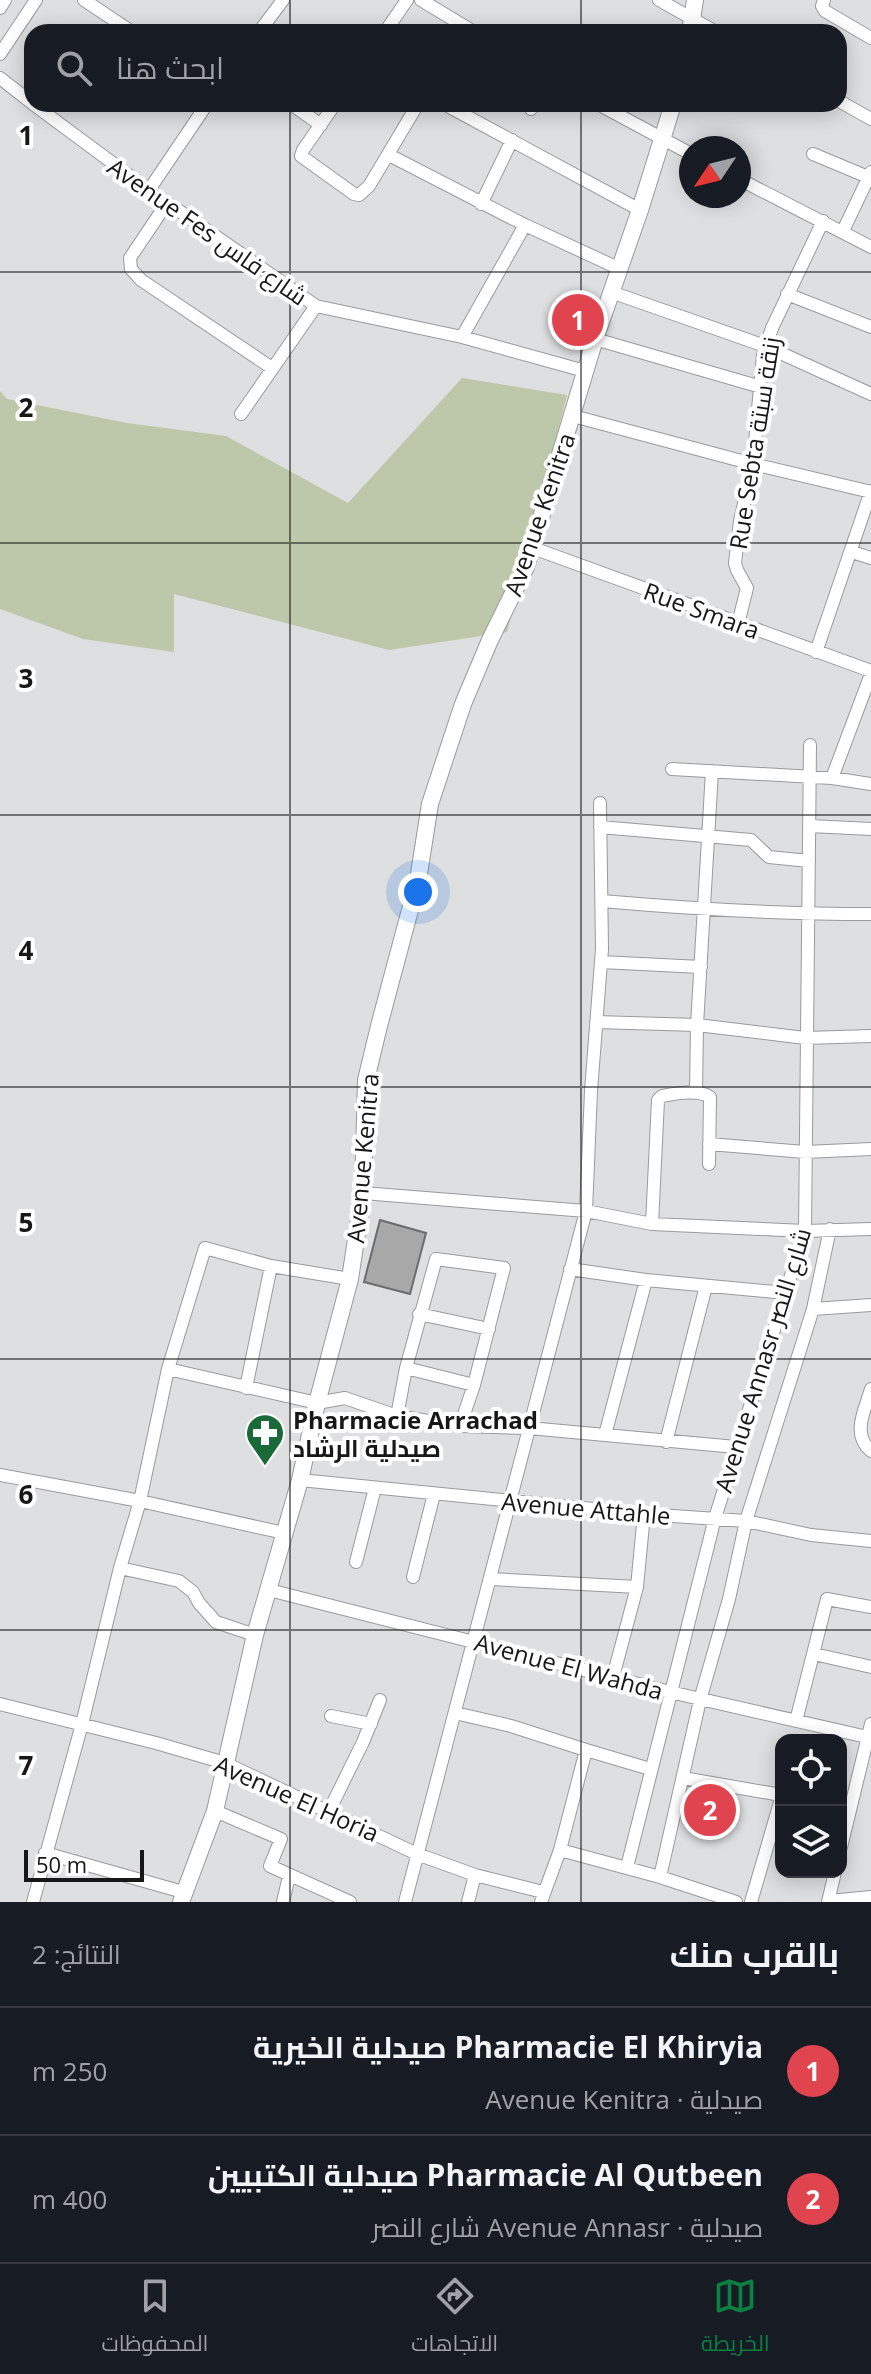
<!DOCTYPE html>
<html lang="ar">
<meta charset="utf-8">
<style>
body{margin:0;font-family:"Open Sans",Cairo,sans-serif;background:#242831;color:#f1f3f6;direction:rtl}
.controls{position:absolute;right:24px;bottom:24px;display:grid;overflow:hidden;border-radius:16px;box-shadow:0 4px 20px #0003}
.controls button{width:72px;height:72px;display:grid;place-items:center;padding:0;border:0;border-bottom:2px solid #363941;background:#171b24;color:#f1f3f6;font:40px sans-serif}
.compass{position:absolute;left:679px;top:136px;width:72px;height:72px;border-radius:50%;background:#171b24;box-shadow:0 4px 20px #0003;rotate:235deg}
.scale{position:absolute;left:24px;bottom:20px;width:120px;box-sizing:border-box;padding-left:8px;border:4px solid #171718;border-top:0;font-size:22px;line-height:28px;white-space:nowrap;color:#171718;-webkit-text-stroke:6px #fff;paint-order:stroke}
.you{position:absolute;left:418px;top:892px;width:28px;height:28px;margin:-20px;border:6px solid #fff;border-radius:50%;background:#1a73e8;box-shadow:0 0 0 12px #1a73e833}
.badge{display:grid;place-items:center;width:52px;height:52px;border-radius:50%;background:#0b8043;color:#fff;font-size:26px;font-weight:700}
.pin{position:absolute;translate:-50% -50%;border:4px solid #fff;box-shadow:0 2px 8px #0006}
.list{margin:0;padding:0;list-style:none}
h2{display:flex;justify-content:space-between;align-items:center;height:104px;margin:0;padding:0 32px;font-size:34px}
h2 small{font-size:26px;font-weight:400;color:#9ea1a6}
.list li{display:grid;grid-template-columns:52px 1fr auto;gap:24px;align-items:center;box-sizing:border-box;height:128px;padding:0 32px;border-top:2px solid #363941}
.list b{display:block;font-size:30px;white-space:nowrap}
.list p{margin:0;font-size:26px;white-space:nowrap;color:#9ea1a6}
.list em{font-size:26px;font-style:normal;color:#9ea1a6}
.icon{flex:none;width:44px;height:44px;fill:none;stroke:currentColor;stroke-width:2;stroke-linecap:round;stroke-linejoin:round}
.map{position:relative;flex:none;width:871px;height:1902px;overflow:hidden;direction:ltr}
.search{position:absolute;background:#171b24;box-shadow:0 4px 20px #0003;left:24px;right:24px;top:24px;height:88px;display:flex;align-items:center;gap:20px;box-sizing:border-box;padding:0 28px;border-radius:24px;color:#9ea1a6;font-size:30px}
.sheet{height:360px;background:#171b24}
nav{display:flex;justify-content:space-around;align-items:center;box-sizing:border-box;height:112px;border-top:2px solid #363941;background:#171b24;font-size:22px;color:#9ea1a6}
nav a{display:grid;justify-items:center;gap:4px}
nav .on{color:#0b8043}
.map>svg:first-child{display:block}
</style>
<div class="map">
<svg width="871" height="1902" viewBox="0 0 871 1902">
<rect width="100%" height="100%" fill="#dedfe0"/>
<path fill="#bdc8aa" d="M462,378l105,17 -60,237 -118,18 -215,-56v58l-91,-13 -83,-30v-218l7,8 120,24 99,13 122,67z"/>
<path fill="#a8a8a9" stroke="#6c6c6d" stroke-width="2" d="M380,1220l46,13 -16,61 -46,-12z"/>
<g fill="none" stroke-linecap="round" stroke-linejoin="round">
<g stroke="#9a9a9b" stroke-width="14">
<path id="minor" d="M84,0l48,32
M421,0l53,32
M659,0l57,32
M824,0l-2,6 3,5 46,27
M0,8l5,-8
M259,32l24,-32
M385,32l22,-32
M0,54l36,-54
M0,78l32,25
M839,101l32,18
M33,104l116,86 167,116 146,31 123,34
M291,104l30,21
M335,104l-32,46 -2,6 53,38 5,1 10,-9 49,-82
M444,104l196,106
M598,104l93,50
M531,109l2,-5
M813,154l55,23
M389,155l136,70 93,43
M739,179l132,68
M149,190l58,-86
M167,203l-37,55 1,11 10,11 131,88
M481,204l31,-64
M843,231l28,-59
M611,292l154,54 106,48
M787,294l84,33
M462,337l63,-112
M595,339l166,48
M241,414l75,-108
M573,416l180,48 118,28
M533,548l338,123
M852,552l19,6
M738,624l9,-36 -10,-18 -2,-7 5,-42 13,-57 10,-109 9,-27 51,-107
M816,652l55,-161
M672,769l160,9 39,6
M832,778l39,-104
M810,826l61,3
M600,827l151,13 18,17 40,4
M602,901c90,8 179,13 269,13
M601,962l100,5
M596,1022l101,3 108,13 66,-2
M696,1092l1,-67 15,-254
M709,1144l96,8 66,-3
M363,1193l223,18 66,13 153,7 66,-2
M652,1224l6,-124 4,-4c14,-3 36,-7 48,1l-1,67
M570,1269l76,11 140,13
M813,1309l58,-4
M419,1314l70,15
M406,1368l68,17
M168,1369l149,34 28,-5 52,18 63,10 69,2 207,19
M246,1388l25,-122
M871,1389c-6,21 -20,45 0,62
M397,1416l9,-48 30,-109 68,9 -30,117 -14,41
M605,1435l41,-155
M666,1442l40,-156
M0,1475l140,26 144,32
M300,1480l344,34 102,7 65,14 60,6
M356,1562l19,-74
M120,1568l59,13 14,11 6,11 17,19 39,13
M413,1577l21,-83
M491,1579l146,8
M269,1590l401,102 201,46
M814,1654l57,13
M613,1677l24,-90 7,-73
M0,1704l156,39 69,20 192,91 58,21 68,17
M455,1713l56,13 75,24
M331,1716l40,8
M796,1721l31,-122 44,8
M683,1778l98,17
M215,1811l66,28 -11,27 80,36
M329,1811l34,-69 17,-42
M841,1847l30,-123
M560,1850l26,-100 64,19
M45,1853l138,39
M627,1867l88,-349 90,-287 5,-486
M660,1877l40,-177 29,-101 17,-78 67,-212 17,-80
M829,1901l42,-4
M33,1902l49,-178 38,-156 20,-67 28,-132 37,-121 66,18 79,13
M283,1902l6,-26
M405,1902l181,-691 5,-120 11,-142 -2,-146
M468,1902l7,-27
M541,1902l19,-52 100,27 76,25
M751,1902l30,-103
M828,1902l7,-30"/>
</g>
<g stroke="#9a9a9b" stroke-width="18">
<path id="tertiary" d="M690,32l5,-32
M181,1902l34,-91 40,-176 45,-155 17,-77 33,-124 13,-86 3,-113 13,-54 39,-146 12,-76 33,-100 27,-64 36,-73 69,-228 45,-129 33,-106"/>
</g>
<use href="#minor" stroke="#fff" stroke-width="12"/>
<use href="#tertiary" stroke="#fff" stroke-width="16"/>
</g>
<path fill="none" stroke="#171718" stroke-width="2" stroke-opacity="0.55" d="M290,0v32M581,0v32M290,104v1798M581,104v1798M0,272h871M0,543h871M0,815h871M0,1087h871M0,1359h871M0,1630h871"/>
<defs>
<g id="pharmacy-pin" transform="scale(2)"><path d="M0 17L-7.5 6A9.5 9.5 0 1 1 7.5 6Z" fill="#1a6a39" stroke="#fff"/><path d="M-2-6h4v4h4v4h-4v4h-4v-4h-4v-4h4Z" fill="#fff"/></g>
</defs>
<g fill-rule="evenodd">
<use href="#pharmacy-pin" x="265" y="1433"/>
</g>
<g text-anchor="middle" dominant-baseline="central" stroke-width="8" stroke-linejoin="round" paint-order="stroke">
<g font-size="24" fill="#171718" stroke="#fff">
<text transform="translate(208 231) rotate(35)">Avenue Fes شارع فاس</text>
<text transform="translate(754 443) rotate(-81)">Rue Sebta زنقة سبتة</text>
<text transform="translate(539 514) rotate(-71)">Avenue Kenitra</text>
<text transform="translate(702 610) rotate(20)">Rue Smara</text>
<text transform="translate(362 1158) rotate(-85)">Avenue Kenitra</text>
<text transform="translate(762 1360) rotate(-73)">Avenue Annasr شارع النصر</text>
<text transform="translate(586 1508) rotate(5)">Avenue Attahle</text>
<text transform="translate(569 1666) rotate(15)">Avenue El Wahda</text>
<text transform="translate(297 1798) rotate(24)">Avenue El Horia</text>
</g>
<g font-size="24" font-weight="bold" fill="#171718" stroke="#fff" text-anchor="start">
<text x="293" y="1419">Pharmacie Arrachad<tspan x="293" dy="28">صيدلية الرشاد</tspan></text>
</g>
</g>
<g font-size="26" text-anchor="middle" font-weight="bold" fill="#171718" stroke="#fff" stroke-width="8" stroke-linejoin="round" paint-order="stroke">
<text x="26" y="145">1</text>
<text x="26" y="417">2</text>
<text x="26" y="688">3</text>
<text x="26" y="960">4</text>
<text x="26" y="1232">5</text>
<text x="26" y="1504">6</text>
<text x="26" y="1775">7</text>
</g>
</svg>
<div class="controls">
<button><svg class="icon" aria-label="locate" viewBox="0 0 24 24"><circle cx="12" cy="12" r="6"/><path d="M12 2v4M12 18v4M2 12h4M18 12h4"/></svg></button>
<button><svg class="icon" aria-label="layers" viewBox="0 0 24 24"><path d="M12 4l9 5-9 5-9-5zM3 14l9 5 9-5"/></svg></button>
</div>
<svg class="compass" viewBox="-18 -18 36 36"><path d="M0-13l5 13h-10z" fill="#e53935"/><path d="M0 13l5-13h-10z" fill="#9ea1a6"/></svg>
<div class="scale">50 m</div>
<div class="you"></div>
<div class="pin badge" style="left:578px;top:320px;background:#e0444e">1</div>
<div class="pin badge" style="left:710px;top:1810px;background:#e0444e">2</div>
<div class="search"><svg class="icon" aria-label="search" viewBox="0 0 24 24"><circle cx="10" cy="10" r="6"/><path d="M15 15l6 6"/></svg>ابحث هنا</div>
</div>
<section class="sheet">
<h2>بالقرب منك<small>النتائج: 2</small></h2>
<ul class="list">
<li><span class="badge" style="background:#e0444e">1</span><div><b>Pharmacie El Khiryia صيدلية الخيرية</b><p>صيدلية · Avenue Kenitra</p></div><em>250 m</em></li>
<li><span class="badge" style="background:#e0444e">2</span><div><b>Pharmacie Al Qutbeen صيدلية الكتبيين</b><p>صيدلية · Avenue Annasr شارع النصر</p></div><em>400 m</em></li>
</ul>
</section>
<nav>
<a class="on"><svg class="icon" aria-label="map" viewBox="0 0 24 24"><path d="M3 6l6-2 6 2 6-2v14l-6 2-6-2-6 2zM9 4v14M15 6v14"/></svg>الخريطة</a>
<a><svg class="icon" aria-label="directions" viewBox="0 0 24 24"><path d="M12 3l9 9-9 9-9-9zM9 14v-3h6M13 9l2 2-2 2"/></svg>الاتجاهات</a>
<a><svg class="icon" aria-label="saved" viewBox="0 0 24 24"><path d="M7 4h10v16l-5-4-5 4z"/></svg>المحفوظات</a>
</nav>
